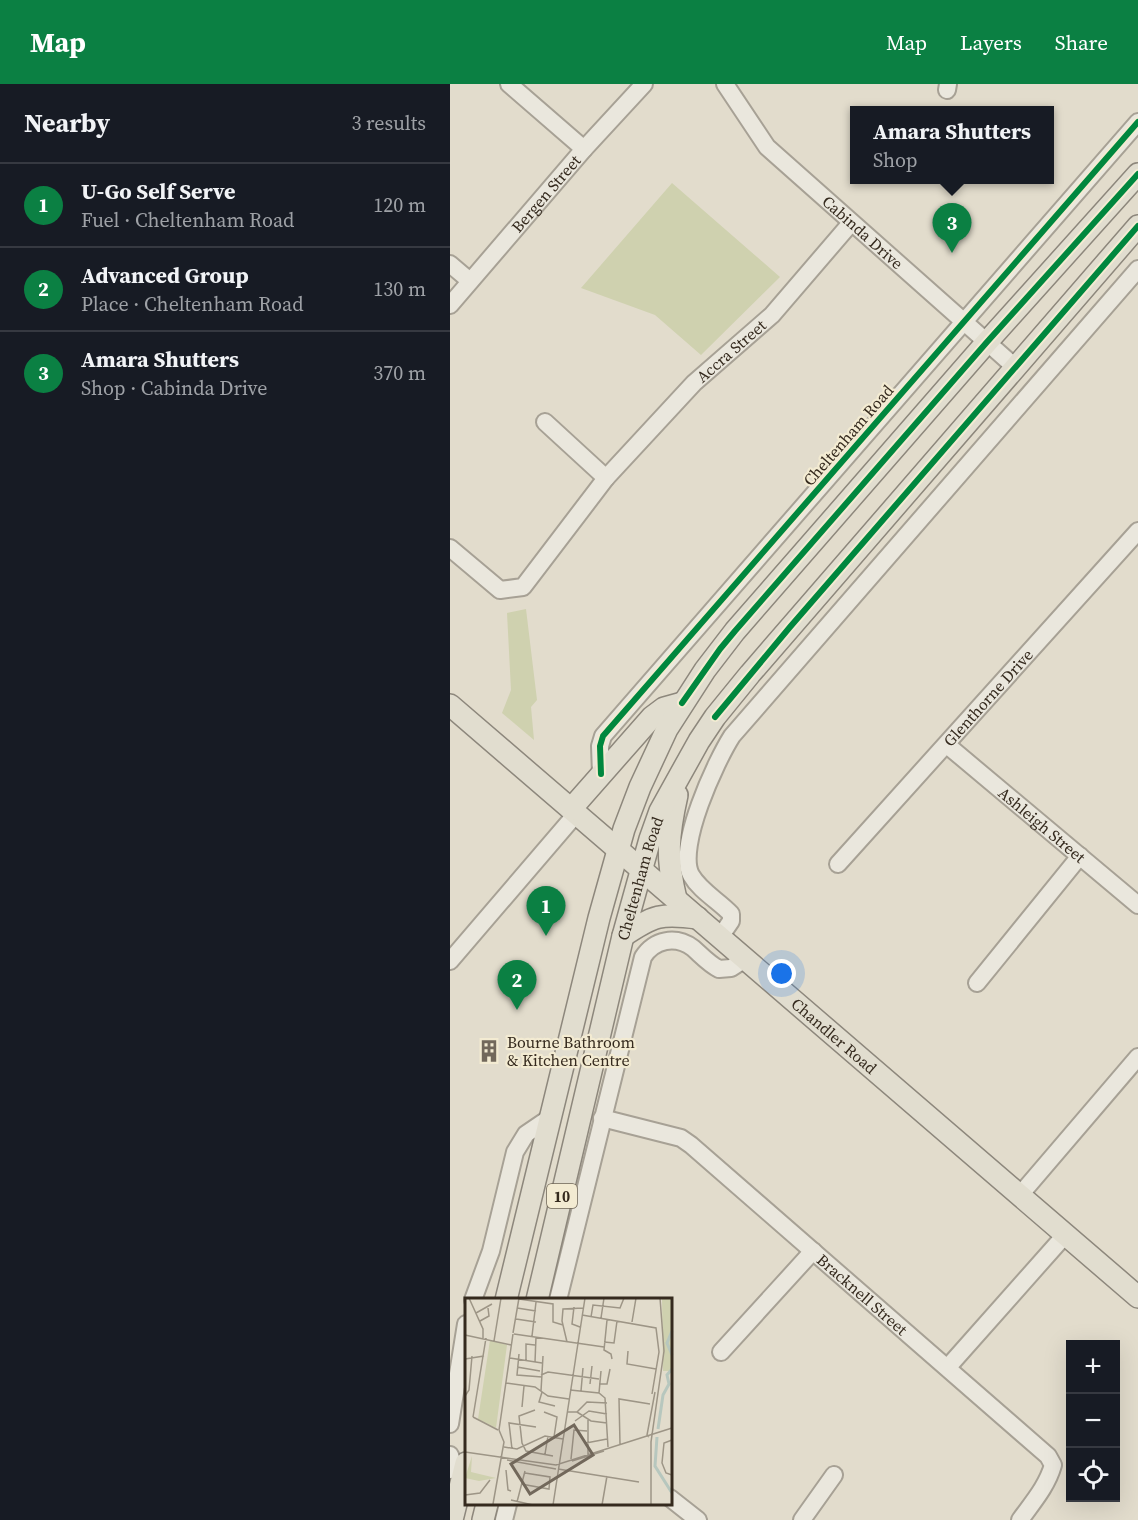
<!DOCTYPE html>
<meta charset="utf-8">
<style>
body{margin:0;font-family:"Source Serif 4",serif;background:#20242c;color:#f1f3f6}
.controls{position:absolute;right:18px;bottom:18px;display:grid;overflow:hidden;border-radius:0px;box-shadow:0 6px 24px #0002}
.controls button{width:54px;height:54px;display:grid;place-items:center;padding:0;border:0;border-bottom:2px solid #363941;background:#171b24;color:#f1f3f6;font:30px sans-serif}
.you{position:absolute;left:332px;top:890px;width:21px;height:21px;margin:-15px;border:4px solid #fff;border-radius:50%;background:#1a73e8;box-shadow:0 0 0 9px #1a73e833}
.badge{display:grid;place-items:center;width:39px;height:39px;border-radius:50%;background:#0b8043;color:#fff;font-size:20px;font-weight:700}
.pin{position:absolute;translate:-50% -50px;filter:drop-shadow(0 2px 3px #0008)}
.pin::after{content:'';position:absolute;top:32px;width:21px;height:18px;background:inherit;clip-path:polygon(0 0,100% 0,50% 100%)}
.popup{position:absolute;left:400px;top:22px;width:204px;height:78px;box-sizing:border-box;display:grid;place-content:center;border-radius:0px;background:#171b24;filter:drop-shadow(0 2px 4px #0005);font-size:20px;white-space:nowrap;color:#9ea1a6}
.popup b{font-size:22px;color:#f1f3f6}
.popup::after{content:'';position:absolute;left:50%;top:100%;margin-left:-12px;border:12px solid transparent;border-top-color:#171b24}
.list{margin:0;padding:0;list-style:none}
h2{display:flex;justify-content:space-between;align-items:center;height:78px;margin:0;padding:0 24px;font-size:26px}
h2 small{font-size:20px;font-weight:400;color:#9ea1a6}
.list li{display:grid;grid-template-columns:39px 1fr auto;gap:18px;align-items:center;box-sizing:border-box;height:84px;padding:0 24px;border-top:2px solid #363941}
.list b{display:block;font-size:22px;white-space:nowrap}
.list p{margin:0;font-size:20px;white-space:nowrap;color:#9ea1a6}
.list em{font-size:20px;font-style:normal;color:#9ea1a6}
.icon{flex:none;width:33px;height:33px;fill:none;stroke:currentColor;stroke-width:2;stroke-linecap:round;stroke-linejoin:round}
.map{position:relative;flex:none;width:688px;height:1436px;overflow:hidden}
header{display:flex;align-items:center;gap:36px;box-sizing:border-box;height:84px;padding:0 30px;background:#0b8043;color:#fff}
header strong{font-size:28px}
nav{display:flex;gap:33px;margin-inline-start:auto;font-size:21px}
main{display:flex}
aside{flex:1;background:#171b24}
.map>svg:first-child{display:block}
</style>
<header>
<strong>Map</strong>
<nav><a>Map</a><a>Layers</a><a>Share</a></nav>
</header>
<main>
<aside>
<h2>Nearby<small>3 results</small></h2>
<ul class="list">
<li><span class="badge">1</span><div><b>U-Go Self Serve</b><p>Fuel · Cheltenham Road</p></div><em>120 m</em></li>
<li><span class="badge">2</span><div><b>Advanced Group</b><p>Place · Cheltenham Road</p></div><em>130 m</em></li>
<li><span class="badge">3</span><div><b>Amara Shutters</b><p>Shop · Cabinda Drive</p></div><em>370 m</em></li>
</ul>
</aside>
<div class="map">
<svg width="688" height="1436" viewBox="0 0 688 1436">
<rect width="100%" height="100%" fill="#e2dccc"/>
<path fill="#cfd1af" d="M222,99l108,94 -79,78 -46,-40 -74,-27z
M76,525l11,91 -6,7 3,33 -32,-27 9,-23 -4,-77z"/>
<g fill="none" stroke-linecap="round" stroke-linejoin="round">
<g stroke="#a7a195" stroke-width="20">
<g id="minor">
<path d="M59,0l75,65"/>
<path id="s1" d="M275,0l42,63 248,220"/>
<path d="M497,6l1,-6"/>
<path d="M0,180l20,17"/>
<path id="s2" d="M0,221l134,-156 60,-65"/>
<path d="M95,338l61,56"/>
<path id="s3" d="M0,464l50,42 23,-3 83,-109 88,-95 78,-68 79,-92"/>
<path id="s4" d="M497,661l191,160"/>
<path d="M151,690l-1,-28 3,-10 535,-614"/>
<path id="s5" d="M388,780l300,-333"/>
<path d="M270,853l11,-16v-7c-12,-13 -31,-23 -40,-39 -15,-28 25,-114 41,-139l406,-467"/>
<path d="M0,877l126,-147"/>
<path d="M527,899l103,-127"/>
<path id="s6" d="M152,1034l79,20 10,7 357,311 5,9c-6,21 -20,37 -33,55"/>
<path d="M570,1111l118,-138"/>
<path d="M23,1216l18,-49 24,-99 11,-18 25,-17"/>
<path d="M108,1216l85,-343c11,-17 32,-22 50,-9 8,7 16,16 26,21l12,-1 14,-9"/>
<path d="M271,1268l92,-101"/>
<path d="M498,1283l118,-133"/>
<path d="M0,1340l16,-100"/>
<path d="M0,1371l2,6 -2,9"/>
<path d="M220,1414l28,22"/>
<path d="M54,1436l4,-16"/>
<path d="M352,1436l32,-45"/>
</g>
</g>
<g stroke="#8d877c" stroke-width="24">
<g id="major">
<path id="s7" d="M0,621l688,592"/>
<path d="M121,725l81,-92 12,-9 18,-5"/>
<path d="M226,815c-10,-41 -8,-64 1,-104"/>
<path d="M173,852c31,-21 38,-23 75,-18"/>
<path d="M56,1216l93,-382 25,-89 16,-42 27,-58 38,-59 30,-39 252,-289 151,-168"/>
<path id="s8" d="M87,1216l86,-364 27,-97 10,-28 39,-70 16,-24 35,-43 388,-448"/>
<path d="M2,1436l14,-57"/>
<path d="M33,1436l4,-16"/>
</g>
</g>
<use href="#minor" stroke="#eae7dd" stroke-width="16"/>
<use href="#major" stroke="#e1ddcf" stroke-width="21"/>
<g stroke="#f3ebd2" stroke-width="10">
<path id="cycleway" d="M232,619l38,-54 15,-18 252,-289 151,-168
M265,633l75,-90 348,-401
M151,690l-1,-28 3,-10 535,-614"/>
</g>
<use href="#cycleway" stroke="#00873e" stroke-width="6"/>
</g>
<defs>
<g id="building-bare" transform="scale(1.8)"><path d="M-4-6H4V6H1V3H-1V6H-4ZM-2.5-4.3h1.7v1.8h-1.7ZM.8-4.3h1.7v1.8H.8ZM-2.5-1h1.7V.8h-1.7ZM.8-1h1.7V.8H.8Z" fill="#72685b" stroke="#f3ebd2" stroke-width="2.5" paint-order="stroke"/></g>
</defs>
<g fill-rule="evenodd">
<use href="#building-bare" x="39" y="967"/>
</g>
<g text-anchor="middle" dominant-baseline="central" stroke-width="4.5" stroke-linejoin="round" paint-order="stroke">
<rect fill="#f3ebd2" stroke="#6e6454" stroke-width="1.5" x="97" y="1100" width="30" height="24" rx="4.5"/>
<g font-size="15" font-weight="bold" fill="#352a1e">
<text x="112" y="1112">10</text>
</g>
<g font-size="16" fill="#352a1e" stroke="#f3ebd2">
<text stroke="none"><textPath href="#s2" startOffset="147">Bergen Street</textPath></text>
<text stroke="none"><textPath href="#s1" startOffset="204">Cabinda Drive</textPath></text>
<text stroke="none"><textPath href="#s3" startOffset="404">Accra Street</textPath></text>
<text transform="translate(398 351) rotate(-49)">Cheltenham Road</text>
<text stroke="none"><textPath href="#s5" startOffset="224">Glenthorne Drive</textPath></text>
<text stroke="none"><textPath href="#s4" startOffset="124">Ashleigh Street</textPath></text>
<text stroke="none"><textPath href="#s8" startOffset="434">Cheltenham Road</textPath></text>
<text stroke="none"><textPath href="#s7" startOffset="507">Chandler Road</textPath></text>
<text stroke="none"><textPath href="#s6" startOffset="321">Bracknell Street</textPath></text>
</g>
<g font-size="16" fill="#352a1e" stroke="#f3ebd2" text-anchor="start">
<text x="57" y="958">Bourne Bathroom<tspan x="57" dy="18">&amp; Kitchen Centre</tspan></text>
</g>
</g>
<g transform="translate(15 1214)">
<rect width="207" height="207" fill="#e2dccc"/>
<path d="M197,0h10v73h-9zM25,42l17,5 -11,83 -18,-9zM7,158l-1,16 25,6 -17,3 -14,-3z" fill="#cfd1af"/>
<path fill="none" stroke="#b7c7be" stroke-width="3" d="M207,33l-5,12 5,12M193,131l5,-34 6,-11 -2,-9 5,-6M192,139l-2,29 17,27"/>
<path fill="none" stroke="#9d9586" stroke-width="1.5" d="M4,0l14,31v9M54,1l34,5v18l10,3M109,9l-2,17 8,3M52,10l19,3M0,12v19M11,15l16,-9M117,17l74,13 3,24 -7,42M126,19l2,-12 27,3 4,-10M136,20l3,-20M51,21l20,3M142,22l-3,30 7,4 1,5M15,23l9,-5 -1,-8M167,24l4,-24M48,35l6,-35M49,36l90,13M0,37l46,10M67,38l4,-34M29,43l7,-43M102,44l-5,-21 1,-12 20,-1M139,44l10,1 3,-22M163,53l-1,13 29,5M54,56l-2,21 25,2M45,60l32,5M0,61l19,-3M61,63v-17l9,1M70,64l1,-25M52,69l23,4M76,77l7,-3 51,7M41,85l29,4 13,9 21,3M125,86l2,-18M134,86h8l3,-15M105,92l29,3 6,5 3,49M76,93l2,-35M116,93l2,-23M77,94l-3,10 16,4M134,95l2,-22M0,98l4,-6 3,-34M57,109l2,-21M70,112l-16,6 3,27 4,8 27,5M79,114l13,5 -3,20M102,114h10l10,-10 20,1M112,114l14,9 16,2M8,119l13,-79M8,119l25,13M110,123l14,-10 18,3M34,132l14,-96M184,139l-2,-2 8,-43M207,142l-8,3 -2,20 4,10 6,2M121,145l21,-4M155,146l-1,-45 31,5M39,149l13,2 28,-13 18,3M47,151l-3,-26 27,4M0,154l91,13 116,-37M80,156l3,-18M123,157v-36M106,161l3,-29 13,1M42,162l49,9M107,163l32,-10M93,171l81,13M41,172l2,20 3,1M56,186l28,5 1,-12 -25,-4M0,197l15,-2 10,-13M46,202l22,5M52,204l8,-31M28,206l11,-62 -5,-12M88,207l32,-207M137,207l5,-29M186,207v-63l13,-91 -4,-53"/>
<path fill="#72685b" fill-opacity="0.15" stroke="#72685b" stroke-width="3" d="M109,127l19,30 -63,39 -19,-30z"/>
<rect width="207" height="207" fill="none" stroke="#352a1e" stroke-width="3"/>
</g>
</svg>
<div class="controls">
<button>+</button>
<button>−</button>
<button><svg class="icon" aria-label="locate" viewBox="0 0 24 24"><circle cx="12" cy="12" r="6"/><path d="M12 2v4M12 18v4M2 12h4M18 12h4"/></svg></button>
</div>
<div class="you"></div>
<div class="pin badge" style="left:96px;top:852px">1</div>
<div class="pin badge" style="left:67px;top:926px">2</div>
<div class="pin badge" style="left:502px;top:169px">3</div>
<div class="popup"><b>Amara Shutters</b>Shop</div>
</div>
</main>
